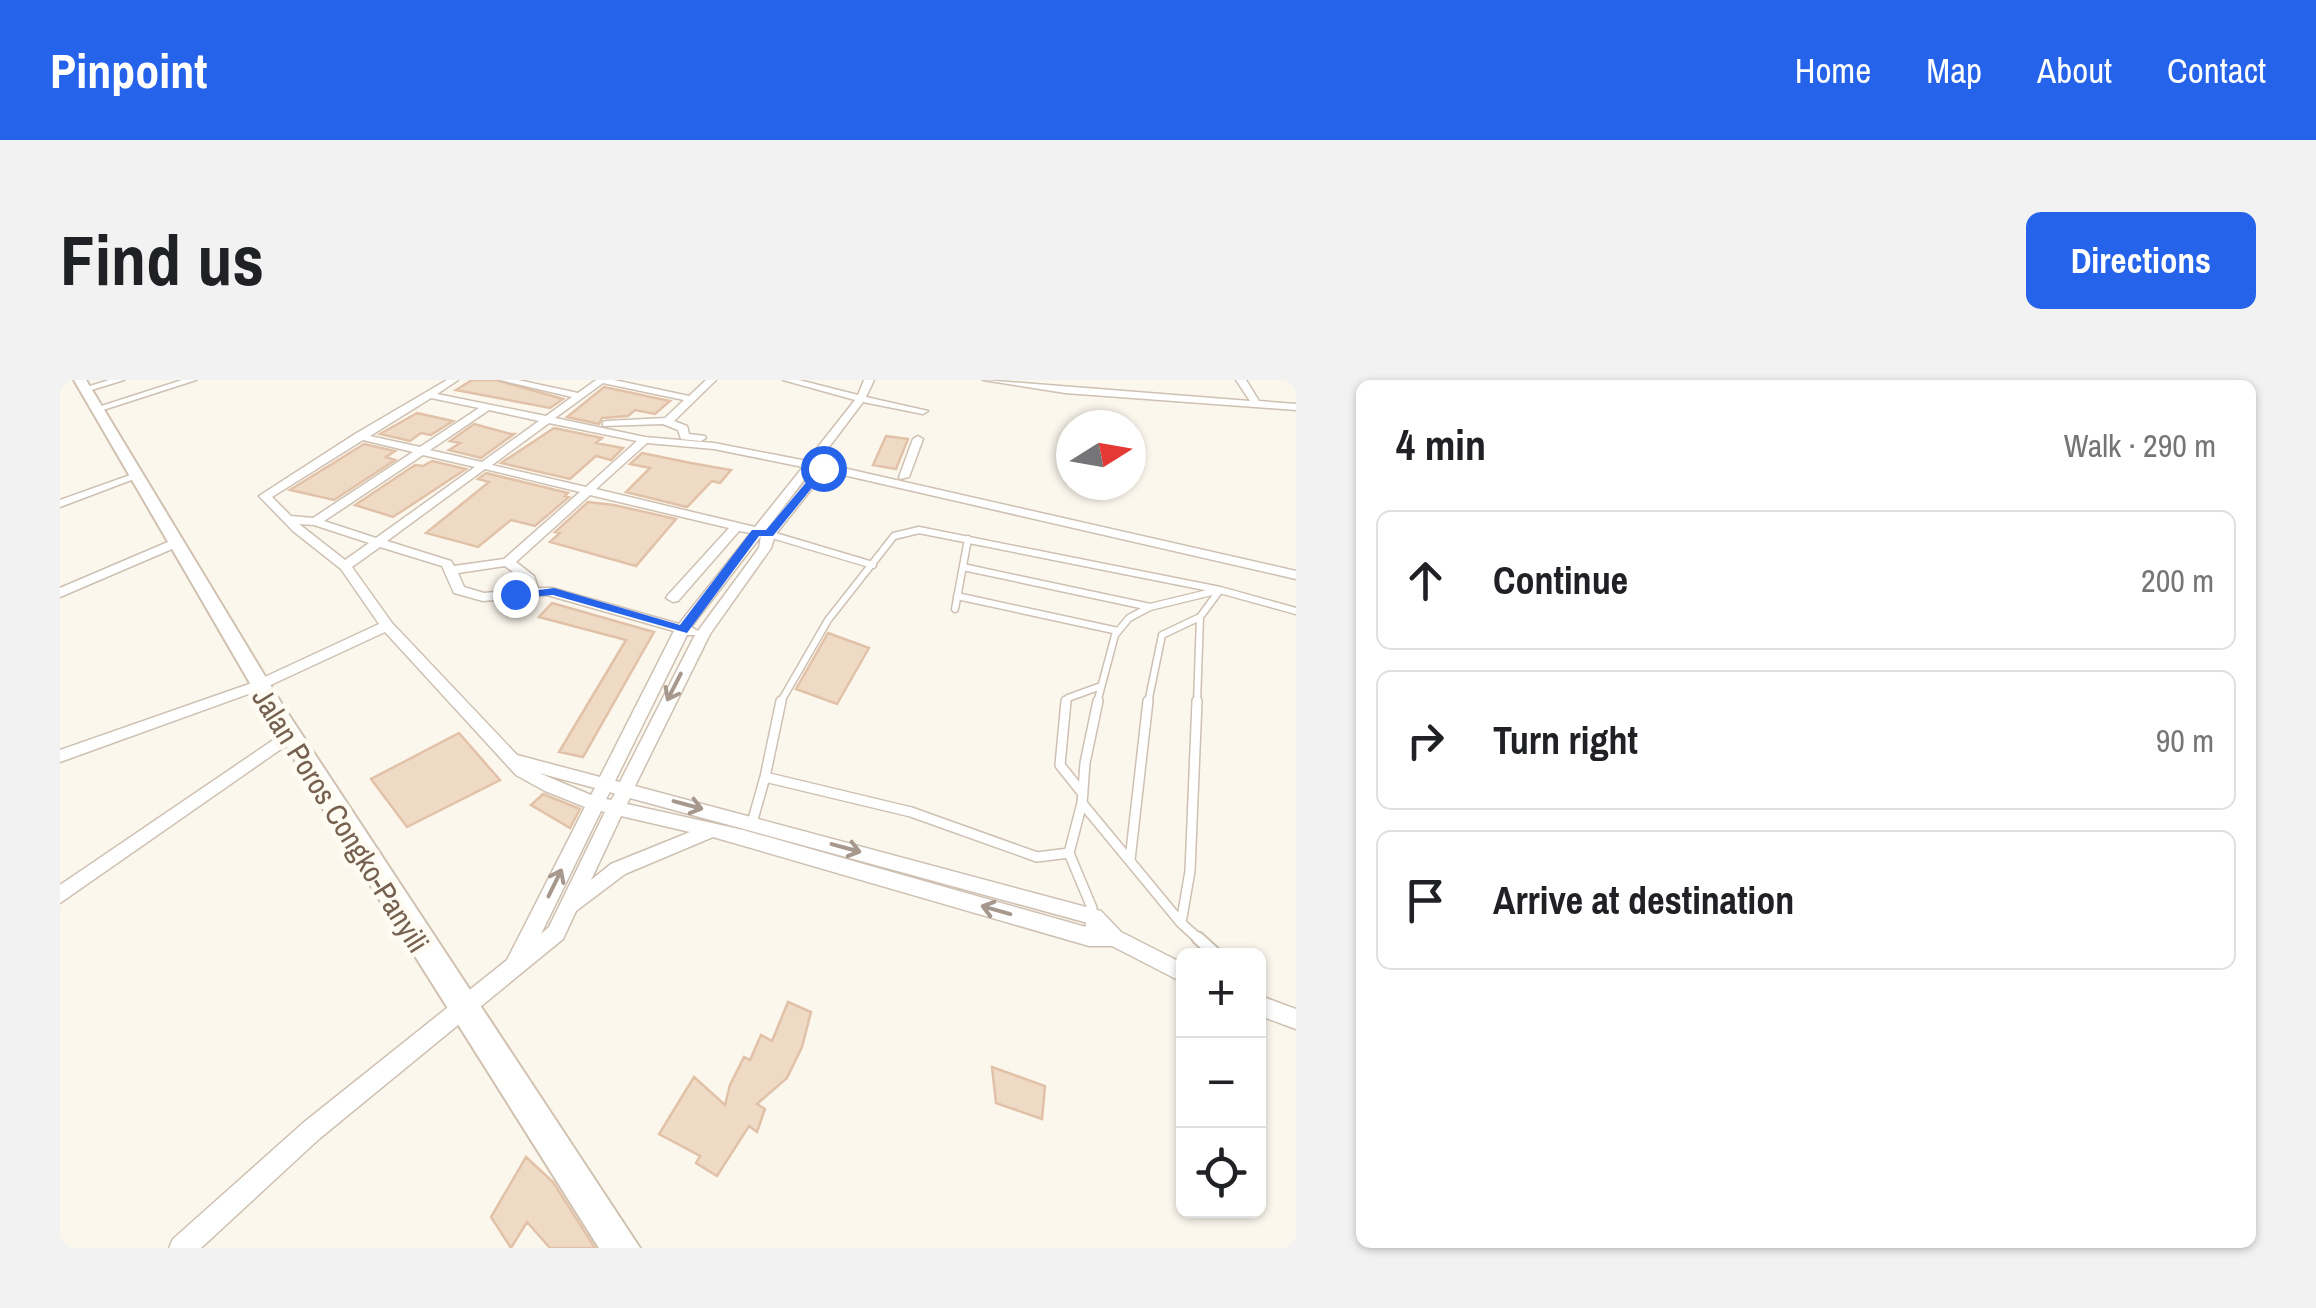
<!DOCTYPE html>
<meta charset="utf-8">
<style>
body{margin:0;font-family:"Archivo Narrow",sans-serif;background:#f2f2f2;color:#202124}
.controls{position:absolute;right:30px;bottom:30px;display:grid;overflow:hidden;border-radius:15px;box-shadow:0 2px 8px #0004}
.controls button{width:90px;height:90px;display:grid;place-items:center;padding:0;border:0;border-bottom:2px solid #e0e0e0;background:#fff;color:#202124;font:50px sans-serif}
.compass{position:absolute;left:996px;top:30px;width:90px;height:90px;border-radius:50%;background:#fff;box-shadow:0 2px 8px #0004;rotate:79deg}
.stop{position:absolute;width:30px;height:30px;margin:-22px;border:8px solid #2563eb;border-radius:50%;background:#fff}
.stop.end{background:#2563eb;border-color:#fff;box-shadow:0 2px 10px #0008}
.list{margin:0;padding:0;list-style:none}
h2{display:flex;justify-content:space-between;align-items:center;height:130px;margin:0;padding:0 40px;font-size:42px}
h2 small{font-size:32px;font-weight:400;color:#757577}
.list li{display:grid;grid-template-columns:65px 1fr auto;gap:30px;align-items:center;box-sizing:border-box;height:140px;margin:0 20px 20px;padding:0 20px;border:2px solid #e0e0e0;border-radius:15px}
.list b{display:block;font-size:38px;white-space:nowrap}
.list em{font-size:32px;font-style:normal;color:#757577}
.icon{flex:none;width:55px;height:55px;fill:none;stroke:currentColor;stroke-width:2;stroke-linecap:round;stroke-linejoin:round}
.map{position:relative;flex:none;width:1236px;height:868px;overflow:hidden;border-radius:15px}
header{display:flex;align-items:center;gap:60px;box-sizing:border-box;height:140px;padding:0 50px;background:#2563eb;color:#fff}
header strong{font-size:48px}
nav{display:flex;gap:55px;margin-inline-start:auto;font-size:35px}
.intro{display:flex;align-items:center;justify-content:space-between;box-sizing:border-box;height:240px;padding:0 60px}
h1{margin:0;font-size:70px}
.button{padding:25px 45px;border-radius:15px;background:#2563eb;color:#fff;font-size:35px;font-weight:700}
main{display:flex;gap:60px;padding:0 60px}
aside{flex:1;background:#fff;border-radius:15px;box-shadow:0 2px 8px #0004}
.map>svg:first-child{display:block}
</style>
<header>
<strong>Pinpoint</strong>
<nav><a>Home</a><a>Map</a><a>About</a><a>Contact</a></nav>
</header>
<div class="intro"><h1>Find us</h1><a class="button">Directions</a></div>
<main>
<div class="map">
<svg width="1236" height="868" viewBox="0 0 1236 868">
<rect width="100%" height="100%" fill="#fcf7ed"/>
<path fill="#efdac6" stroke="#e1c2a8" stroke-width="2.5" d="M412,0h24l67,19 -13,9 -94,-18z
M544,7l66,14 -15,13 -20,-4 -7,6 -26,2 -3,6 -32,-7z
M357,33l36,8 -22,14 -10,-2 -11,8 -30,-7z
M414,44l37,10h3l-33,24 -32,-8 11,-7 -10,-2z
M494,48l48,10 -6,5 27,5 -12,12 -15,-4 -26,23 -69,-16z
M826,56l22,3 -12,30 -23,-4z
M304,64l31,7 -9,6 9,3 -61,40 -44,-10z
M582,73l49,10 40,7 -11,13 -8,-2 -25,26 -61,-15 24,-24 -20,-4z
M372,81l34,8 -73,48 -38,-12 60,-40 8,1z
M426,93l82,20 -3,3 4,1 -34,29 -24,-6 -33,27 -52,-14 63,-51 -11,-3z
M528,122l26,3 62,14 -40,47 -86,-24 10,-9 -5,-1z
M492,223l102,29 -71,125 -24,-5 67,-112 -87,-23z
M768,253l41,15 -32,56 -41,-15z
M399,353l41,47 -93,47 -36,-48z
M483,414l37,15 -10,19 -39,-23z
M728,622l23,10 -9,35 -15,31 -30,26 8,5 -8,23 -8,-6 -32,50 -21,-13 4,-7 -41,-22 35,-57 31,28 5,-20 14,-28 6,3 11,-25 11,6z
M932,687l53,19 -3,33 -46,-16z
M466,777l27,25 42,66h-45l-23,-26 -16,26 -20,-31z"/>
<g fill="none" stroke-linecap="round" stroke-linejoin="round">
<g stroke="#cec0b2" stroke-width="9">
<path id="lane-far2" d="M709,154l104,31
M903,187l187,40
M897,216l161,35
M895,229l13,-70
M720,323l48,-83 66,-84 25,-6 301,60 -20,27 -3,86
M1005,323l3,-5 33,-12
M1037,323l18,-68 14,-17 21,-11 70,-17 76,21
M1088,323l14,-68 38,-18"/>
</g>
<g stroke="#cec0b2" stroke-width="12">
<path id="lane-far1" d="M721,321l-16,76 146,35 126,45 32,-4 13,-50
M1006,321l-6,64 23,29
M1038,321l-13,62 -3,40 99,120 20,18
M692,443l13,-46
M1009,473l23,55 -3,29
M1070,480l18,-159
M1121,543l9,-52 7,-170"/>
</g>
<g stroke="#cec0b2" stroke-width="15">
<path id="lane" d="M1138,558l20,18"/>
</g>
<g stroke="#cec0b2" stroke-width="3">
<path id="street" d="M49,0h15l-39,12 -5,-3z
M122,0h14l-96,31 -8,-2z
M387,0h11l-21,14 109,22 26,-19 -72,-17h18l60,13 18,-13h18l75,16 17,-16h10l-42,41 13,5 2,8 16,2 1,2 -5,3 -20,-2 -3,-9 -15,-6 -60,2v-4l4,-1 58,-3 19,-18 -81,-17 -48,35 90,19 69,6 93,18 48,-61 -72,-20h16l59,15 6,-15h10l-8,17 62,14 -5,3 -60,-12 -37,49 5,11 -1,3 466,106v8l-470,-108 -51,64 -4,13 -61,86 -75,152 466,125 20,21 63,32v19l-72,-37h-23l-376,-109 -88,37 -49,37 -13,28 -244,200 -118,109h-32l4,-9 130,-116 204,-163 78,-153 -40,-16 -29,-16 -131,-143 -123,57 -202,73v-12l192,-67 127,-59 -38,-55 -48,-38 -34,-35 96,-62zM371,18l48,10 -59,39 -50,-11zM429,30l50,11 -57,41 -52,-12zM489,43l88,18 -51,46 -94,-22zM303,60l50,12 -100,66 -22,-2 -19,-19zM587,63l67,6 89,18 -48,60 -159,-38zM363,75l52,12 -99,71 -52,-17zM753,88l3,1 -50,61zM425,89l95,23 -76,67 -50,7 -3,-5 -64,-20zM530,115l139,33 -61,67 -2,3 7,4 5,-1 61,-70 12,2 -72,91 -127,-36h-14l-4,-12 -18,-14zM239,144l15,1 55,18 -24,17zM701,156l-2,12 -61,83 -7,-4zM320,167l62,19 12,27 29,8 64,-6 127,36 -74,146 -83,-22 -125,-132 -40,-56zM445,186l18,14 2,9 -41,4 -20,-6 -6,-14zM627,255h8l-75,147 -5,-1zM479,393l56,15 -4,7zM550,412l5,2 -4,6 -5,-1zM570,418l458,125 5,6 -350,-99 -116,-26zM541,431l4,1 -56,115 -8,7zM561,436l69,16 -79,32 -20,16z
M923,0l267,21 -14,-21h10l13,21 37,3v6l-231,-17z
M858,56l5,3 -14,38 -9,2 -1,-2 14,-38z
M73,94l9,2 -82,31v-7z
M115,159l6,4 -2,3 -119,51v-9z
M228,350l8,6 -2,4 -234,163v-18z
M1198,615l38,14v20l-38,-14z"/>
</g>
<g stroke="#d0c1b0" stroke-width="4">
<path id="secondary" d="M14,0h12l197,326 357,542h-41l-266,-422z"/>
</g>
<use href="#lane-far2" stroke="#fff" stroke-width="6"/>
<use href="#lane-far1" stroke="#fff" stroke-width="9"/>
<use href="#lane" stroke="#fff" stroke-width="11"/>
<use href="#street" fill="#fff" fill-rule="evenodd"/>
<use href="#secondary" fill="#fff" fill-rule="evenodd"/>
</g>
<defs><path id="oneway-shaft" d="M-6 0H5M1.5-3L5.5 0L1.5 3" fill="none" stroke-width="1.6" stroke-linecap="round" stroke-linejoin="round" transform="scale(2.5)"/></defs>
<g stroke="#a6988d">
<use href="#oneway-shaft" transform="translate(614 307) rotate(117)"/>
<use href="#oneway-shaft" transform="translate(628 425) rotate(15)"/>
<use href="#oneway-shaft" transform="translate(786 468) rotate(15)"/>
<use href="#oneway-shaft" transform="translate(495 503) rotate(-64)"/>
<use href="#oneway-shaft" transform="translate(936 530) rotate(-164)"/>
</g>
<path fill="#2563eb" d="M760,86l8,2 -55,68h-14l-72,97 -134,-38 -38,3 -6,-4 45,-6 126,37 72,-95h14z"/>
<g text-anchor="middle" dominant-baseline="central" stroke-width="10" stroke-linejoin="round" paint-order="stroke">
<g font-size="30" fill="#766150" stroke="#fefbf3">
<text transform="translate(281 440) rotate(58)">Jalan Poros Congko-Panyili</text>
</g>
</g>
</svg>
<div class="controls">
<button>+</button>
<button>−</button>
<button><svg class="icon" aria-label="locate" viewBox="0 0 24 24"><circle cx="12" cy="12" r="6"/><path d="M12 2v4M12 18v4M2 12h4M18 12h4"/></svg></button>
</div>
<svg class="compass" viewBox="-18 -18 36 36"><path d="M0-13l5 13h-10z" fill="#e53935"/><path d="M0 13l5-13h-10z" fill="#757577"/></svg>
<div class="stop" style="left:763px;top:88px"></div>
<div class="stop end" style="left:455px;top:214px"></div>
</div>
<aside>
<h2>4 min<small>Walk · 290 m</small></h2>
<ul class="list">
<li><svg class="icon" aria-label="ahead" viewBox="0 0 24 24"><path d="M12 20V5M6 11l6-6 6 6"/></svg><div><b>Continue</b></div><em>200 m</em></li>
<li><svg class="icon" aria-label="right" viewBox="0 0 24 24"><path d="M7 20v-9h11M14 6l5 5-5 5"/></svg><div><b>Turn right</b></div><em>90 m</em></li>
<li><svg class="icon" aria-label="arrive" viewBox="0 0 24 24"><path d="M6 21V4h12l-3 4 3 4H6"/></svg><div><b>Arrive at destination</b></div></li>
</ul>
</aside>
</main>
